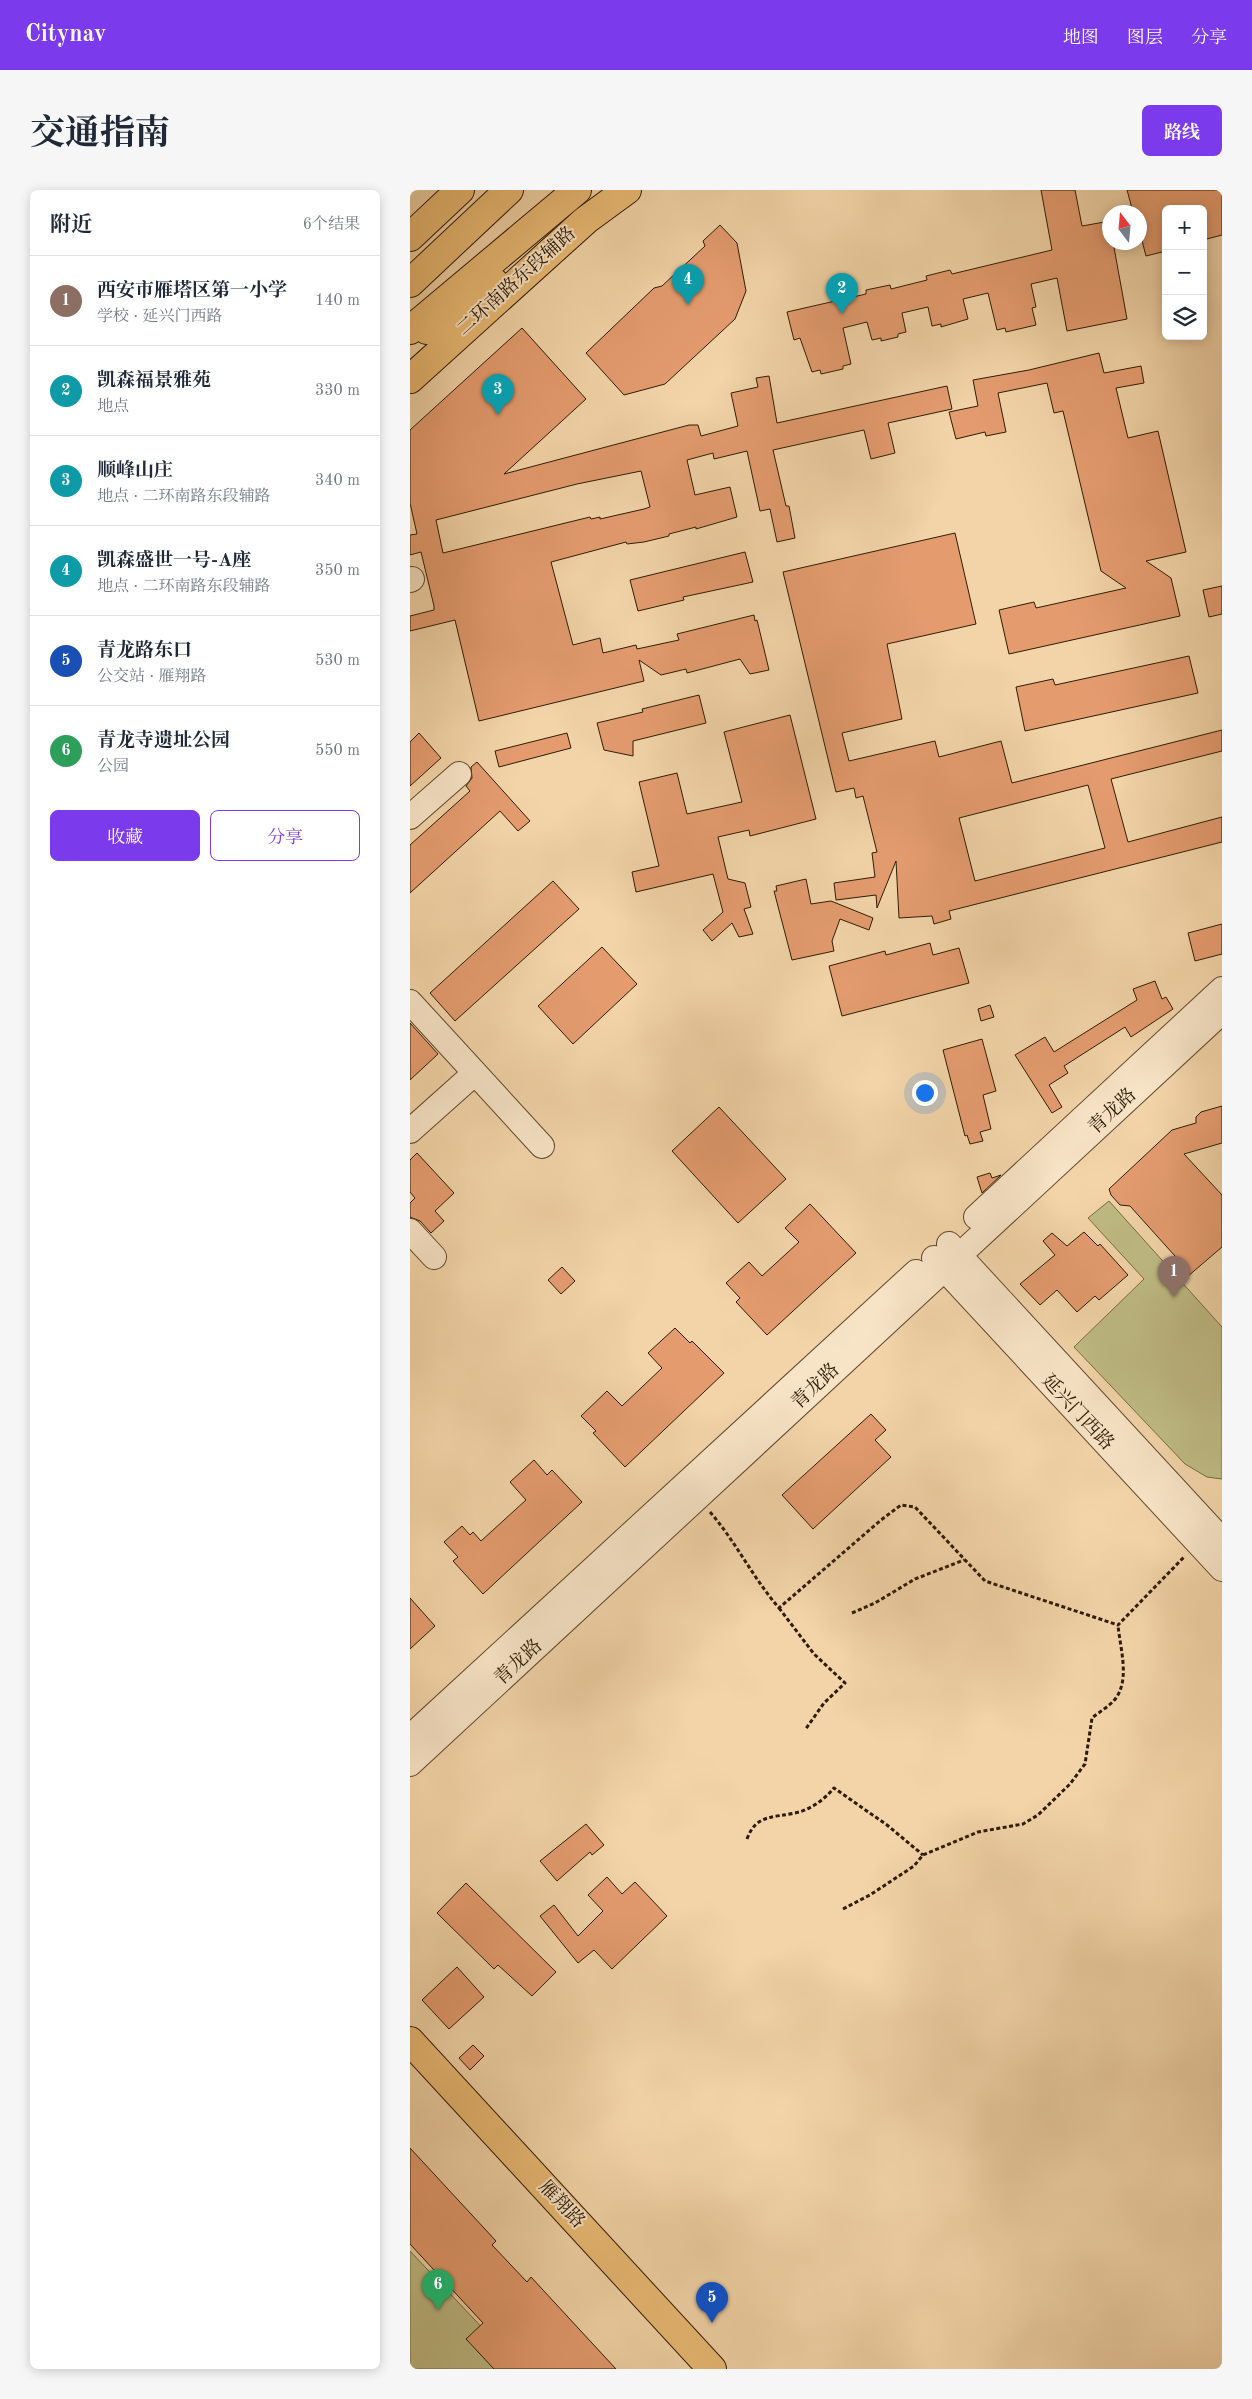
<!DOCTYPE html>
<html lang="zh">
<meta charset="utf-8">
<style>
body{margin:0;font-family:"Old Standard TT","Noto Serif SC",serif;background:#f6f6f7;color:#1f2937}
.controls{position:absolute;right:15px;top:15px;display:grid;overflow:hidden;border-radius:8px;box-shadow:0 2px 12px #0003}
.controls button{width:45px;height:45px;display:grid;place-items:center;padding:0;border:0;border-bottom:1px solid #e0e1e3;background:#fff;color:#1f2937;font:25px sans-serif}
.compass{position:absolute;left:692px;top:15px;width:45px;height:45px;border-radius:50%;background:#fff;box-shadow:0 2px 12px #0003;rotate:344deg}
.you{position:absolute;left:514px;top:902px;width:18px;height:18px;margin:-12px;border:4px solid #fff;border-radius:50%;background:#1a73e8;box-shadow:0 0 0 8px #1a73e833}
.badge{display:grid;place-items:center;width:32px;height:32px;border-radius:50%;background:#7c3aed;color:#fff;font-size:16px;font-weight:700}
.pin{position:absolute;translate:-50% -41px;filter:drop-shadow(0 1px 2px #0008)}
.pin::after{content:'';position:absolute;top:26px;width:18px;height:15px;background:inherit;clip-path:polygon(0 0,100% 0,50% 100%)}
.list{margin:0;padding:0;list-style:none}
h2{display:flex;justify-content:space-between;align-items:center;height:65px;margin:0;padding:0 20px;font-size:21px}
h2 small{font-size:16px;font-weight:400;color:#747a83}
.list li{display:grid;grid-template-columns:32px 1fr auto;gap:15px;align-items:center;box-sizing:border-box;height:90px;padding:0 20px;border-top:1px solid #e0e1e3}
.list b{display:block;font-size:19px;white-space:nowrap}
.list p{margin:0;font-size:16px;white-space:nowrap;color:#747a83}
.list em{font-size:16px;font-style:normal;color:#747a83}
.actions{display:flex;gap:10px;padding:15px 20px}
.actions a{flex:1;padding:11px 0;border:1px solid #7c3aed;border-radius:8px;text-align:center;font-size:18px;color:#7c3aed}
.actions .main{background:#7c3aed;color:#fff}
.icon{flex:none;width:28px;height:28px;fill:none;stroke:currentColor;stroke-width:2;stroke-linecap:round;stroke-linejoin:round}
.map{position:relative;flex:none;width:812px;height:2179px;overflow:hidden;border-radius:8px}
header{display:flex;align-items:center;gap:30px;box-sizing:border-box;height:70px;padding:0 25px;background:#7c3aed;color:#fff}
header strong{font-size:24px}
nav{display:flex;gap:28px;margin-inline-start:auto;font-size:18px}
.intro{display:flex;align-items:center;justify-content:space-between;box-sizing:border-box;height:120px;padding:0 30px}
h1{margin:0;font-size:35px}
.button{padding:12px 22px;border-radius:8px;background:#7c3aed;color:#fff;font-size:18px;font-weight:700}
main{display:flex;gap:30px;padding:0 30px}
aside{flex:1;background:#fff;border-radius:8px;box-shadow:0 2px 12px #0003}
.map>svg:first-child{display:block}
</style>
<header>
<strong>Citynav</strong>
<nav><a>地图</a><a>图层</a><a>分享</a></nav>
</header>
<div class="intro"><h1>交通指南</h1><a class="button">路线</a></div>
<main>
<aside>
<h2>附近<small>6个结果</small></h2>
<ul class="list">
<li><span class="badge" style="background:#8d6e63">1</span><div><b>西安市雁塔区第一小学</b><p>学校 · 延兴门西路</p></div><em>140 m</em></li>
<li><span class="badge" style="background:#0f9aa8">2</span><div><b>凯森福景雅苑</b><p>地点</p></div><em>330 m</em></li>
<li><span class="badge" style="background:#0f9aa8">3</span><div><b>顺峰山庄</b><p>地点 · 二环南路东段辅路</p></div><em>340 m</em></li>
<li><span class="badge" style="background:#0f9aa8">4</span><div><b>凯森盛世一号-A座</b><p>地点 · 二环南路东段辅路</p></div><em>350 m</em></li>
<li><span class="badge" style="background:#1a4fb4">5</span><div><b>青龙路东口</b><p>公交站 · 雁翔路</p></div><em>530 m</em></li>
<li><span class="badge" style="background:#2e9e5b">6</span><div><b>青龙寺遗址公园</b><p>公园</p></div><em>550 m</em></li>
</ul>
<div class="actions"><a class="main">收藏</a><a>分享</a></div>
</aside>
<div class="map">
<svg width="812" height="2179" viewBox="0 0 812 2179">
<rect width="100%" height="100%" fill="#f2d4a8"/>
<filter id="stains"><feTurbulence type="fractalNoise" baseFrequency=".004" numOctaves="4"/><feColorMatrix values="0 0 0 0 .2 0 0 0 0 .09 0 0 0 0 .02 0 0 0 .5 -.17"/></filter>
<radialGradient id="worn" r=".72"><stop offset=".6" stop-color="#630" stop-opacity="0"/><stop offset="1" stop-color="#630" stop-opacity=".3"/></radialGradient>
<path fill="#bfbb84" stroke="#766c44" d="M699,1011l113,126v152l-15,-2 -22,-13 -111,-117 70,-68 -56,-61z
M0,2061l111,118h-111z"/>
<path fill="#e49c6f" stroke="#2e1c03" fill-rule="evenodd" d="M631,0h34l7,36 28,-5v21h3l14,77 -60,12 -10,-53 -26,6 5,23 -4,1 4,17 -30,7 -1,-4 -8,2 -9,-37 -25,6 5,20 -27,8v-3l-9,2 -4,-19 -26,6 4,19 -8,2v3l-17,4v-3l-9,2 -5,-18 -24,6 8,36 -8,2v3l-22,5 -1,-4 -8,2 -12,-34 -6,2 -7,-28 79,-18v-4l24,-5 1,4 36,-9 -1,-4 24,-6 2,4 100,-24z
M717,0h95v45l-19,5v-31h-37v42l-20,5 -6,-23v-21h-7z
M310,35l17,18 9,48 -11,28 -70,65 -41,11 -38,-42 68,-65 8,-2 43,-40 -2,-5z
M112,138l64,71 -82,75 185,-49h9l3,11 37,-10 -7,-33 27,-6 -2,-9 13,-2 8,47 170,-37 5,23 -64,14 7,30 -24,6 -7,-29 -91,20 13,56h3l6,32 -18,4 -7,-33 -10,2 -13,-60 -33,8 -1,-6 -26,7 8,35 35,-8 7,30 -41,12v-2l-27,7v2l-25,6 -17,2 -1,-2 -75,20 22,83 27,-7 3,15 33,-8 1,4 42,-9 -2,-6 77,-19 1,6 2,-1 12,50 -19,4 -10,-15 -53,14 -1,-4 -25,6 -22,-15 5,21 -165,40 -24,-101 -45,11v-15l24,-6v-4l-13,-54 -11,3v-20l7,-1 -7,-31v-73zM231,281l9,36 -6,2 -44,10v-2l-9,2 -1,-2 -147,36 -7,-33 141,-36z
M689,163l5,20 37,-7 3,17 -28,5 12,50 30,-7 28,121 -40,9 25,17 9,38 -171,38 -10,-44 35,-8 2,6 90,-20 -25,-17 -38,-160 -9,2 -7,-30 -49,10 8,39 -20,4 -1,-4 -29,7 -7,-27 29,-6 -5,-26 56,-10z
M545,343l21,91 -89,20 15,75 -60,14 7,28 86,-20 4,16 62,-16 11,42 210,-53v21l-111,28 17,63 94,-25v25l-273,69 2,8 -17,5 -2,-8 -33,2 -3,-57 -19,47 -1,-13 -40,5 -2,-17 41,-6 -3,-24 5,-1 -14,-56 -7,2 -2,-10 -18,4 -53,-220zM678,595l17,63 -130,33 -16,-63z
M335,362l8,30 -70,15 1,3 -46,11 -8,-31z
M812,396v28l-13,3 -6,-27z
M779,466l9,37 -173,38 -9,-44 37,-8 2,6z
M289,505l7,28 -73,18v15l-29,-6 -7,-27 46,-11 -1,-3z
M380,525l26,104 -66,17 -1,-6 -31,7 10,42 17,4 6,24 -7,2 9,25 -14,3 -7,-14 -20,18 -9,-11 20,-18 -10,-38 -77,18 -4,-20 27,-6 -20,-84 38,-9 10,41 55,-12 -18,-70z
M9,543l22,25 -31,28v-44z
M157,543l4,15 -72,19 -4,-16z
M67,572l53,59 -12,10 -18,-20 -90,82v-48l60,-54 -4,-5 6,-8 -1,-11z
M396,689l5,25 20,-3 42,17 -4,12 -29,-11 -8,22 2,10 -42,9 -18,-69h3l-1,-5z
M143,691l26,28 -124,112 -25,-28z
M812,734v30l-27,7 -7,-28z
M520,753l3,12 26,-7 10,35 -127,33 -13,-50 56,-15 1,4z
M192,757l35,37 -64,60 -35,-38z
M745,791l7,18 4,-2 7,12 -42,28 -6,-10 -61,39 4,7 -19,12 13,22 -10,6 -37,-58 30,-18 9,15 83,-52 -4,-11z
M580,815l4,12 -13,4 -3,-12z
M0,833l28,31 -28,26z
M572,849l14,52 -13,4 8,34 -11,3 3,9 -13,3 -3,-9 -2,1 -22,-86z
M812,916v37l-38,11 38,41v52l-35,30 -12,-13v-8l-45,-50 -10,-1 -9,-10 -2,-6 63,-59 24,-7v-6l5,-5z
M309,917l67,72 -48,44 -66,-72z
M7,963l37,40 -19,18 9,10 -13,12 -11,-12 -10,-4v-14l5,-5 -5,-6v-32z
M580,983l2,5 9,-3 -19,18 -5,-16z
M400,1014l46,49 -89,82 -31,-33 4,-4 -14,-15 23,-21 13,14 37,-34 -14,-14z
M674,1042l14,14 2,-2 28,31 -29,25 -4,-4 -18,16 -20,-22 -17,15 -20,-21 35,-29 -12,-14 9,-8 15,13z
M152,1077l13,14 -14,13 -13,-14z
M265,1138l15,15 2,-2 32,32 -99,94 -32,-34 3,-2 -15,-15 26,-25 15,15 40,-38 -14,-15z
M461,1224l15,16 -11,10 16,17 -78,72 -31,-34z
M124,1270l13,15 5,-5 30,32 -99,92 -30,-33 5,-4 -14,-15 18,-16 8,9 3,-3 8,9 45,-41 -16,-18z
M0,1408l25,28 -25,23z
M176,1634l18,21 -12,10 -2,-3 -33,29 -17,-20z
M197,1687l15,17 13,-12 32,34 -55,53 -18,-19 -16,13 -38,-47 14,-11 24,31 25,-25 -15,-16z
M56,1693l90,89 -24,24 -34,-31 -4,4 -57,-56z
M47,1777l27,30 -35,32 -27,-29z
M63,1855l11,11 -14,14 -11,-12z
M0,1958l86,93 -4,4 35,37 4,-5 85,92h-122l-28,-30 17,-16 -73,-79z"/>
<g fill="none" stroke-linecap="round" stroke-linejoin="round">
<g stroke="#5f4a2c" stroke-width="26">
<path id="minor" d="M0,390l2,-1
M0,627l49,-43
M0,812l132,144
M0,941l65,-58
M566,1027l246,-228
M0,1041l24,26
M539,1054l273,296
M524,1068l288,311
M0,1547l506,-465
M0,1574l812,-752"/>
</g>
<g stroke="#2e1c03" stroke-width="30">
<path id="major" d="M17,140l67,-48
M0,189l176,-159 41,-30
M0,1851l302,328"/>
</g>
<g stroke="#2e1c03" stroke-width="30">
<path id="highway" d="M0,47l50,-47
M0,93l99,-93
M0,140l167,-140"/>
</g>
<path stroke="#2e1c03" stroke-width="3" stroke-dasharray="4 2.5" stroke-linecap="butt" d="M300,1322c26,30 43,66 69,96l102,-88 20,-15 14,2 70,74 133,44 67,-69
M369,1418l35,46 31,29 -21,20 -19,27
M442,1423l23,-10 40,-24 49,-19
M337,1649c9,-25 26,-21 48,-26 15,-3 29,-13 39,-25l53,37 36,30
M433,1719l27,-14 44,-29 9,-11 55,-23 45,-8 15,-9 32,-31 15,-20 7,-46c7,-6 18,-12 24,-20 14,-20 4,-50 2,-73"/>
<use href="#minor" stroke="#f7e3c6" stroke-width="24"/>
<use href="#major" stroke="#e9ba74" stroke-width="28"/>
<use href="#highway" stroke="#e9ba74" stroke-width="28"/>
</g>
<g text-anchor="middle" dominant-baseline="central" stroke-width="4" stroke-linejoin="round" paint-order="stroke">
<g font-size="19" fill="#2e1c03" stroke="#f7e3c6">
<text transform="translate(107 92) rotate(-42)">二环南路东段辅路</text>
<text transform="translate(703 922) rotate(-43)">青龙路</text>
<text transform="translate(406 1197) rotate(-43)">青龙路</text>
<text transform="translate(667 1223) rotate(47)">延兴门西路</text>
<text transform="translate(109 1473) rotate(-43)">青龙路</text>
<text transform="translate(151 2015) rotate(47)">雁翔路</text>
</g>
</g>
<rect width="100%" height="100%" filter="url(#stains)"/>
<rect width="100%" height="100%" fill="url(#worn)"/>
</svg>
<div class="controls">
<button>+</button>
<button>−</button>
<button><svg class="icon" aria-label="layers" viewBox="0 0 24 24"><path d="M12 4l9 5-9 5-9-5zM3 14l9 5 9-5"/></svg></button>
</div>
<svg class="compass" viewBox="-18 -18 36 36"><path d="M0-13l5 13h-10z" fill="#e53935"/><path d="M0 13l5-13h-10z" fill="#747a83"/></svg>
<div class="you"></div>
<div class="pin badge" style="left:764px;top:1107px;background:#8d6e63">1</div>
<div class="pin badge" style="left:432px;top:124px;background:#0f9aa8">2</div>
<div class="pin badge" style="left:88px;top:225px;background:#0f9aa8">3</div>
<div class="pin badge" style="left:278px;top:115px;background:#0f9aa8">4</div>
<div class="pin badge" style="left:302px;top:2133px;background:#1a4fb4">5</div>
<div class="pin badge" style="left:28px;top:2120px;background:#2e9e5b">6</div>
</div>
</main>
